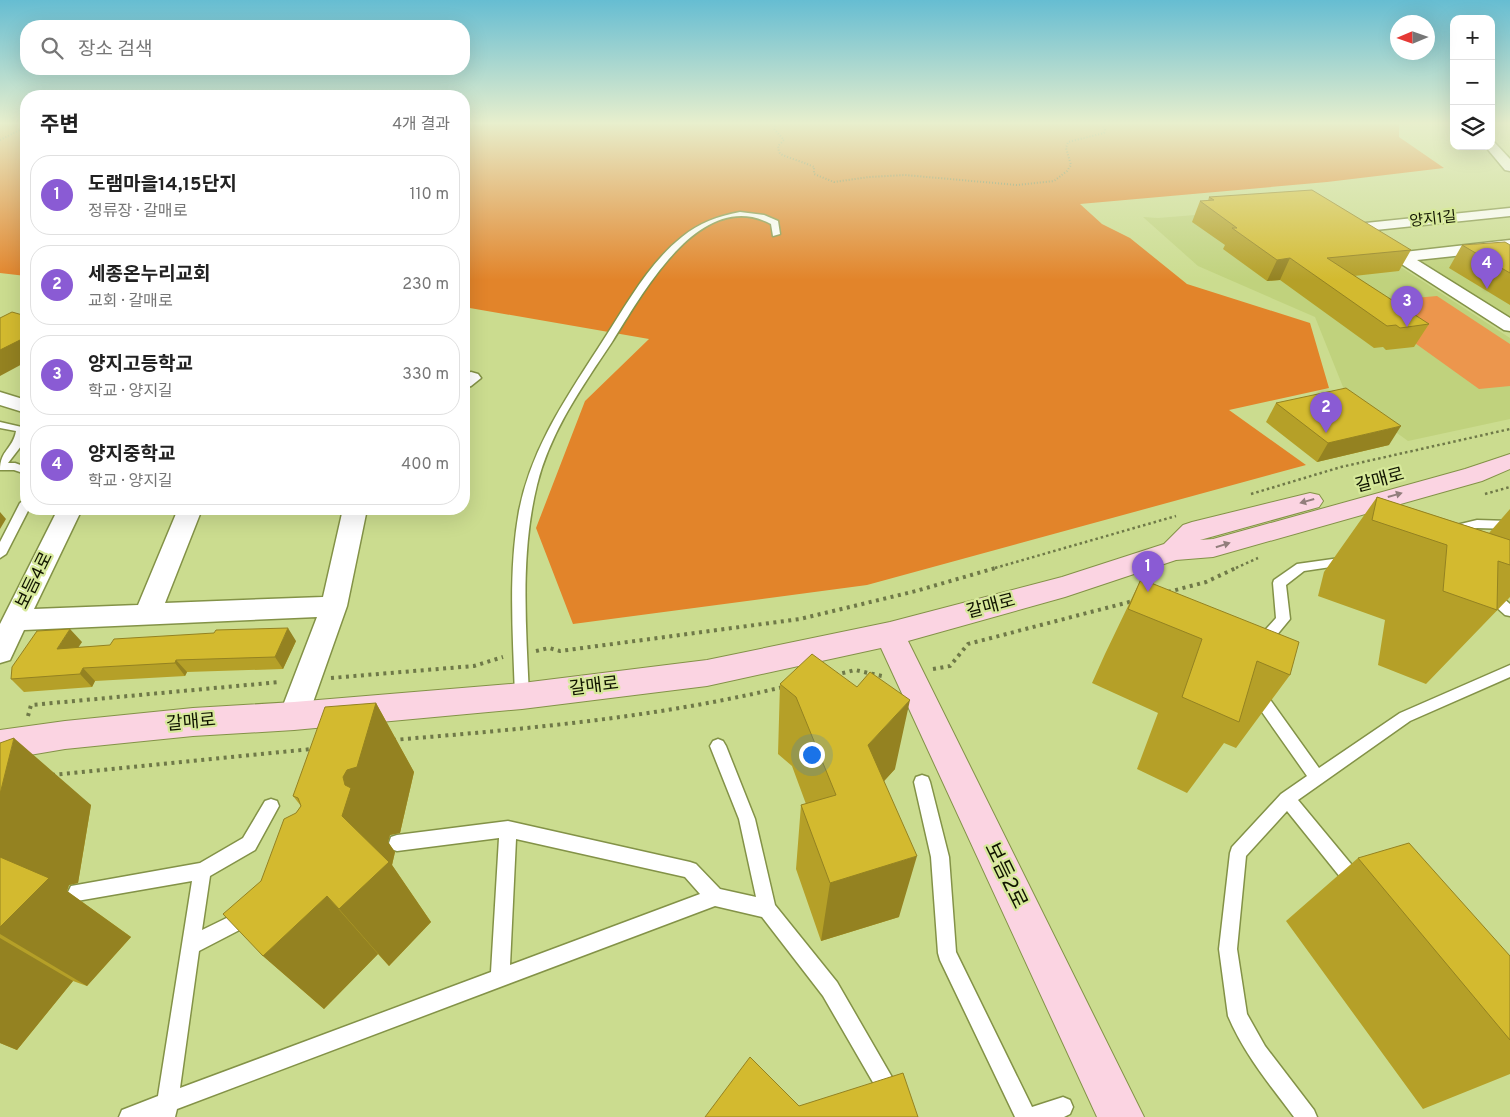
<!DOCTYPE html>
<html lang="ko">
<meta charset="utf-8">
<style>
body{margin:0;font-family:Overpass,"Noto Sans KR",sans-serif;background:#f2f2f2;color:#222}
.controls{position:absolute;right:15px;top:15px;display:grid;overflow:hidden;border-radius:10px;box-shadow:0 5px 20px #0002}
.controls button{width:45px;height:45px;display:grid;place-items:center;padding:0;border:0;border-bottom:1px solid #e0e0e0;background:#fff;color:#222;font:25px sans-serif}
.compass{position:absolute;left:1390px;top:15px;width:45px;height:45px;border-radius:50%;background:#fff;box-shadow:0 5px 20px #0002;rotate:268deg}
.you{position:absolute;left:811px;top:754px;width:18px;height:18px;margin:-12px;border:4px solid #fff;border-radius:50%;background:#1a73e8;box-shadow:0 0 0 8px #1a73e833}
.badge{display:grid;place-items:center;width:32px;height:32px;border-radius:50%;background:#8a5bd4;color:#fff;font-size:16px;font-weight:700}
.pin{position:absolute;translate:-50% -41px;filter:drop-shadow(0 1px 2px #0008)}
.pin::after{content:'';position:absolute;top:26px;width:18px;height:15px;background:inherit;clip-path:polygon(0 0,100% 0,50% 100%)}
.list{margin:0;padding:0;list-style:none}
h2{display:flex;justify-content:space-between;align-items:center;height:65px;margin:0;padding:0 20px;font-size:21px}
h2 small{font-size:16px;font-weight:400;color:#767676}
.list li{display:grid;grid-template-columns:32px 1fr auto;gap:15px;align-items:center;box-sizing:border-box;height:80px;margin:0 10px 10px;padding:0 10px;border:1px solid #e0e0e0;border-radius:20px}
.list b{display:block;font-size:19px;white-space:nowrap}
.list p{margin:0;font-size:16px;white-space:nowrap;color:#767676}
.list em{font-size:16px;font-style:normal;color:#767676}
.icon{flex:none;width:28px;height:28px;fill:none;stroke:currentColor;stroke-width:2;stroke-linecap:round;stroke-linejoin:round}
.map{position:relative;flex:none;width:1510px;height:1117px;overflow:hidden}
.search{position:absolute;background:#fff;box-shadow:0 5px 20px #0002;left:20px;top:20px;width:450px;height:55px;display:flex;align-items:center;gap:12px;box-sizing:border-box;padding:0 18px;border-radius:20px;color:#767676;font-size:19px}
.panel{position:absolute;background:#fff;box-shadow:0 5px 20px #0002;left:20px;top:90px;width:450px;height:425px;border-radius:20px}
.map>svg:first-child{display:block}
</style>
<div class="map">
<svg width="1510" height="1117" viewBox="0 0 1510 1117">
<rect width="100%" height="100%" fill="#cbdc8f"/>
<path fill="#c0d27d" d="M1295,207l18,3 197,128v81l-102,22 -61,-44 -32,-80 -117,-51 -55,-49 15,1z
M1510,250v67l-93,-57z"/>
<path fill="#ec964d" d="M1437,296l73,48v42l-31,3 -120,-86z"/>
<path fill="#e2842a" d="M0,124h26v152l-26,-3z
M464,124h935v13l45,31 -117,14 -247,22 22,20 28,14 57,46 123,39 19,65 -100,22 77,55 -439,120 -294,39 -37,-96 49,-127 64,-62 -185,-32z"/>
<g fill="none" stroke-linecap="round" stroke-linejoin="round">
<g stroke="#839247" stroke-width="3">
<path id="lane" d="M740,212l24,3 14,6 2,13 -7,2 -2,-12c-71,-38 -129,71 -159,118 -30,45 -62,90 -75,143 -17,69 -11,141 -8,211l-2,4 -5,2 -5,-2 -2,-4c-2,-61 -7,-124 4,-185 13,-66 50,-117 85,-172 23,-35 44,-75 78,-102 17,-14 36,-21 58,-25z
M0,422l26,6 -1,13 -17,22h7l11,4v7l-12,-4h-14c0,-20 13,-21 16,-39l-16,-3z
M26,499v10h3l-23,45 -6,4v-16l20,-39z
M1477,520l33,1v8l-33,-1 -25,6 -6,-4 2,-3z
M1347,557l4,1 2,3 -2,3 -47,7 -18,14 4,34 -23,28 -5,1 -5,-1 -2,-4 2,-4 19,-21 -3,-35 1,-3 23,-16z
M1491,590l5,2 14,12v12l-5,-1 -19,-17 -2,-3 2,-3z
M1510,665v12l-100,44 -112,79 63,76 3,6 -3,6 -6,3 -6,-3 -62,-77 -41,45 -9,93 10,65 18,32 49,64 3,7h-23c-24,-32 -50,-63 -66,-101l-9,-67 11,-96 2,-6 49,-53 26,-18 -57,-81 2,-4c8,-3 11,1 17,7l50,70 81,-55z
M718,739l5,2 3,5 29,73 20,86 62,77 78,135h-22l-70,-121 -61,-79 -47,-11 -538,203 -2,8h-56l3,-7 36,-14 34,-215 -115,20 -6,-3 -3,-6 3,-6 129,-23 43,-25 22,-37 6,-2 6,2 2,5 -24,44 -45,26 -8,54 45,-22 6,3 3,6 -3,6 -54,28 -19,137 311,-116 8,-134 -102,13 -6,-2 -2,-6 2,-6 6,-2 111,-14 182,41 6,2 24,25 36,8 -17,-78 -29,-73 3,-5zM516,839l169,38 15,17 -190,71z
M922,775l6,2 2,5 19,75 7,95 76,155 31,-10 7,3 3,7 -3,7 -6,3h-49l-75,-157 -2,-7 -7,-96 -17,-75 2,-5z"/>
</g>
<g stroke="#839247" stroke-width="3">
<path id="street" d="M1491,142l4,1 15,16v12l-5,-1 -20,-24h6z
M1510,208v8l-154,16 -5,-1 -2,-3 2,-3 5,-1z
M1377,237l27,15 106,-12v10l-93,10 93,58v13l-6,-1 -132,-85 -3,-3 3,-3z
M471,372l7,2 3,4 -10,8 -7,2v-14z
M0,392l26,8v13l-26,-8z
M58,509h24l-48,100 104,-4 40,-96h24l-37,94 158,-6 20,-88h24l-20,97 -42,119 -11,4 -11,-4 -4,-9 38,-99 -293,13 -14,30 -10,3v-39z"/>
</g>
<g stroke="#839247" stroke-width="2">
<path id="secondary" d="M1510,454v15l-28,12 -269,76 -37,3 -111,37 -157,44 236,476h-47l-216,-469 -174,38 -185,23 -228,21 -101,6 -128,13 -65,11v-30l65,-9 128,-13 101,-6 228,-19 185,-23 183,-38 172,-45 102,-33 19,-19 9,-3 118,-29 9,2 4,6 -4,6 -119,33 13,-1 252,-70z"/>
</g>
<path stroke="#6f7948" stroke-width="2" stroke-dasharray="1 2" stroke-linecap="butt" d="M773,124l2,2 -1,3 10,11 -6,6c1,3 0,6 3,8 2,2 28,10 33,13v7l20,8 35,-5 36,-2 112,10 37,-4 13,-10 4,-6 -5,-17 2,-6 36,-9 1,-3 -3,-6
M0,140l26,-13"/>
<path stroke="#6f7948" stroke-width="2.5" stroke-dasharray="2.5 3" stroke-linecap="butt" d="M1251,494l90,-27 169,-38
M1485,494l25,-7
M995,568l181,-52
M1236,568l22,-10"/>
<path stroke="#6f7948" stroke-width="4" stroke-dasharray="3 4.5" stroke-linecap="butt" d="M1168,592l38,-10 32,-15
M536,651l13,-3 11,3 240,-32 116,-28 83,-24
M933,669l17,-3 18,-22 165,-43
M835,675l20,-5 27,6
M331,678l143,-12 29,-9
M28,716l3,-11 249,-23
M393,740c131,-11 262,-22 390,-53
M52,775l260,-26"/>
<use href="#lane" fill="#fff" fill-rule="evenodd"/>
<use href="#street" fill="#fff" fill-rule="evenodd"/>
<use href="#secondary" fill="#fbd4e2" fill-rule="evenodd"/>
</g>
<path fill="#b5a028" d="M1209,197l202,53 -12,21 -45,5 75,48 -15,23 -28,3 -3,-3 -9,1 -94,-68 -13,1 -44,-32 2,-4 -33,-23 8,-21h8z
M1462,245h48v60l-61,-37z
M1276,403l113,42 -72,17 -51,-40z
M1377,497l112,36 21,-24v88l-84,87 -48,-19 7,-45 -67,-24 6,-24z
M1141,579l149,96 -54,73 -12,-5 -37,50 -50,-24 21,-56 -66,-30 13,-29z
M296,641l-13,28 -96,3 -2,4 -90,5 -3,6 -68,5 -13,-13 71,-37 -4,5z
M780,684l115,85 -11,12 15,136 -78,24 -25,-72 5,-64 5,-1 -14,-38 -14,-12z
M376,703l38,69 -14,61 -10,2 -2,7 7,10 -3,13 39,57 -42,44 -11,-12 -54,55 -61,-53 -2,-75 35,-68 5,-7 -8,-10z
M0,743l91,62 -13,78 -9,2 -2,6 64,46 -44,49 -14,-5 -56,69 -17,-7z
M1358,858l152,98v118l-87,35 -137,-188z"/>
<path fill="#948221" d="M1290,258l-10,22 -13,1 10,-21z
M26,329v33l-26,14v-26l21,-19z
M1401,426l-12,19 -72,17 11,-19z
M0,512l6,7 -6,10z
M288,628l8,13 -13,28 -8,-12z
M70,629l12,13 -13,19 -12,-12z
M176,660l11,12 -2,4 -10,-13z
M83,668l12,13 -3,6 -12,-13z
M910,700l-15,69 -39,43 12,-67z
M376,703l38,69 -14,61 -10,2 -2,7 7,10 -3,13 39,57 -42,44 -50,-57 3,-93 3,-31 -2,-8z
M14,738l77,67 -13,78 -9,2 -2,6 64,46 -44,49 -87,-52v-140z
M917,856l-18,61 -78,24 9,-58z
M327,896l51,58 -54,55 -61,-53z
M0,938l73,43 -56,69 -17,-7z"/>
<path fill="#d3ba2f" stroke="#948221" d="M1312,190l99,60 -84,8 102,66 -29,4 -4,-3 -9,1 -97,-68 -13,2 -45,-32h5l-37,-27 14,-1 -5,-3z
M1505,242l5,3v28l-48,-28z
M12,312l14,4v13l-5,2 5,2v4l-26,13v-32z
M1346,388l55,38 -73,17 -52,-40z
M1377,497l133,43v25l-12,-4 -1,49 -54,-19 4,-46 -75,-25z
M1141,579l158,63 -9,33 -33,-14 -18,61 -57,-25 20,-58 -74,-30z
M288,628l-13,29 -99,3 -1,3 -92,5 -3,6 -69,5 1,-12 25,-36 33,-2 -13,20 53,-4 4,-6 100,-6 2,-3z
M812,654l45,33 13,-15 40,28 -42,45 49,111 -87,27 -29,-78 35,-10 -40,-98 -16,-13z
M376,703l-19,64 -10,3 -4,7 2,8 6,3 -9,28 47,46 -50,47 -12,-13 -64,60 -40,-42 38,-33 23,-62 12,-6 5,-7 -3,-8 -5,-2 32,-89z
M14,738l-14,56v-51z
M1409,843l101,113v84l-152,-182z
M0,857l49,21 -49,49z
M750,1057l49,49 104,-33 15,44h-213z"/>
<defs><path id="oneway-solid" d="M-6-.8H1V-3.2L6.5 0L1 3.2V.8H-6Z" transform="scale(1.25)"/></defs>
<g fill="#927e7c">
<use href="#oneway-solid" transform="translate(1395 495) rotate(-16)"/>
<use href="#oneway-solid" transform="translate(1307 501) rotate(164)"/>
<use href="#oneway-solid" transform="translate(1223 545) rotate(-17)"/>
</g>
<linearGradient id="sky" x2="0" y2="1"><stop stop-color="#66bdd2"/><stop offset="0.44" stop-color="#e8efcd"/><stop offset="1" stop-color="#e8efcd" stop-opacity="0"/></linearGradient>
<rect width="1510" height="280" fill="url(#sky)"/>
<g text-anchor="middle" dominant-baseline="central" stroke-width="4.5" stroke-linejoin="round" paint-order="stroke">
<g font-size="15" fill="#111500" stroke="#d7e99b">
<text transform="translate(1433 220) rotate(-6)">양지1길</text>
</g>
<g font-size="18" fill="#111500" stroke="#d7e99b">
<text transform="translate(1380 481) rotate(-15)">갈매로</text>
<text transform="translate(35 581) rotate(-64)">보듬4로</text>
<text transform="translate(991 607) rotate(-15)">갈매로</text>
<text transform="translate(594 687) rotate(-7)">갈매로</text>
<text transform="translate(191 723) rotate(-5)">갈매로</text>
</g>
<g font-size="21" fill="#111500" stroke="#d7e99b">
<text transform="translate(1005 876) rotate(64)">보듬2로</text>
</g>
</g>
</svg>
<div class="controls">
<button>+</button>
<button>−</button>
<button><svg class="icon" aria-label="layers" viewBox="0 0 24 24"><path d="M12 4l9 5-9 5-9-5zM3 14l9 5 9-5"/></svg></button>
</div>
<svg class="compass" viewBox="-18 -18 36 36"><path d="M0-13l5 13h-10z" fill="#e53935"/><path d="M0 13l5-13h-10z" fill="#767676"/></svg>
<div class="you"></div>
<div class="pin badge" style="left:1148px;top:592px">1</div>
<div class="pin badge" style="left:1326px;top:433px">2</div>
<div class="pin badge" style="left:1407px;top:327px">3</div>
<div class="pin badge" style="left:1487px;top:289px">4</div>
<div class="search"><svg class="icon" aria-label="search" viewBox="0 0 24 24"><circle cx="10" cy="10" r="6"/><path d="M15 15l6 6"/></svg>장소 검색</div>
<section class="panel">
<h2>주변<small>4개 결과</small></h2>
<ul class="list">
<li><span class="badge">1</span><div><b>도램마을14,15단지</b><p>정류장 · 갈매로</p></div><em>110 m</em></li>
<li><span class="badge">2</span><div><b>세종온누리교회</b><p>교회 · 갈매로</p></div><em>230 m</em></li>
<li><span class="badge">3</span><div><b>양지고등학교</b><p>학교 · 양지길</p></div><em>330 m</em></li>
<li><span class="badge">4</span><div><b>양지중학교</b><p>학교 · 양지길</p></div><em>400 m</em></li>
</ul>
</section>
</div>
